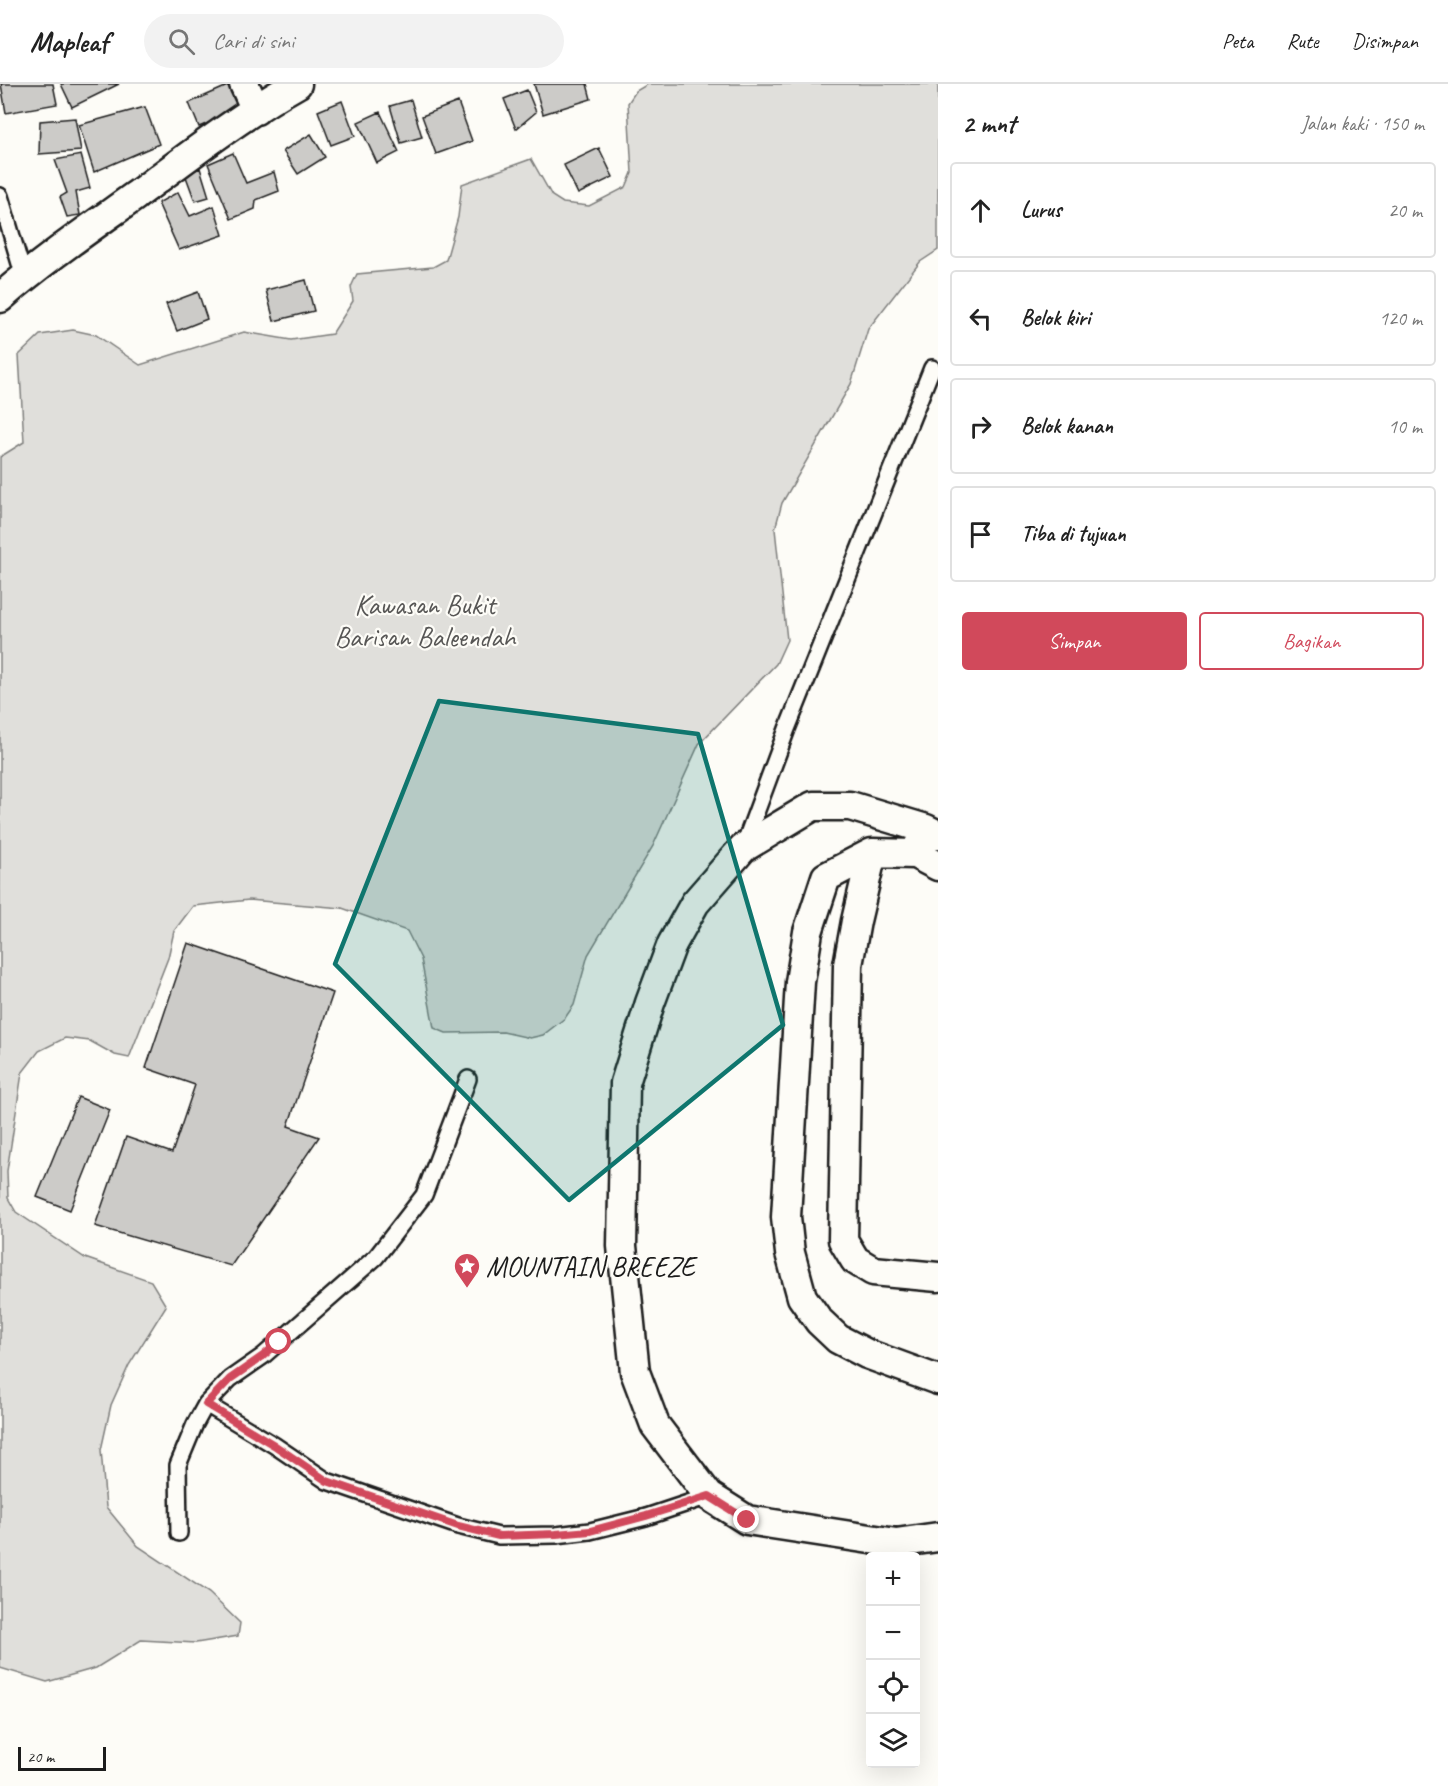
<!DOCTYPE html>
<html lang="id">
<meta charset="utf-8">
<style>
body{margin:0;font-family:Caveat,sans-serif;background:#f2f2f2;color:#222}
.controls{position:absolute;right:18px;bottom:18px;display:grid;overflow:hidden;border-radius:6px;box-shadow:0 6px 24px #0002}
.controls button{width:54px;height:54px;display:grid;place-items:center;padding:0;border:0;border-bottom:2px solid #e0e0e0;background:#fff;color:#222;font:30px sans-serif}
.scale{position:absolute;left:18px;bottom:15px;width:88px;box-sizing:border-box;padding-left:6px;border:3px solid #1c1c1c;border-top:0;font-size:16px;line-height:21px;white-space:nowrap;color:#1c1c1c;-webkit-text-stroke:4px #fdfcf7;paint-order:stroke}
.stop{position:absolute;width:18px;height:18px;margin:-14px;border:4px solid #d1495b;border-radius:50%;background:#fff}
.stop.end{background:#d1495b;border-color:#fff;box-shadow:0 2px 6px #0008}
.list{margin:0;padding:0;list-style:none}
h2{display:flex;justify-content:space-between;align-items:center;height:78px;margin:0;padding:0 24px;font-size:26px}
h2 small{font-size:20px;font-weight:400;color:#767676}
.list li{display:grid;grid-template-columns:39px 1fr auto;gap:18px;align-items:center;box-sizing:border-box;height:96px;margin:0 12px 12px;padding:0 12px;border:2px solid #e0e0e0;border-radius:6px}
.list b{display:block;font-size:22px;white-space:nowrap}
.list em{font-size:20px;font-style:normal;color:#767676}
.actions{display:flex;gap:12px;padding:18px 24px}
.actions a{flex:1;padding:14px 0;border:2px solid #d1495b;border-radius:6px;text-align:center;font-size:21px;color:#d1495b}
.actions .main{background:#d1495b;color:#fff}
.icon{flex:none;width:33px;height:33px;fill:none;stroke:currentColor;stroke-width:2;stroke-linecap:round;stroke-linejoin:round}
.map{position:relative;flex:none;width:938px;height:1702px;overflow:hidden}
header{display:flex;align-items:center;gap:36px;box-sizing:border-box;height:84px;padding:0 30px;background:#fff;border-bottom:2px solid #e0e0e0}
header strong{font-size:28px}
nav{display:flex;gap:33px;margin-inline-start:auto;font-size:21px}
.search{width:420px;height:54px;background:#f2f2f2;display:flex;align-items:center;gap:15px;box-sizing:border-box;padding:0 21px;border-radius:33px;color:#767676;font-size:22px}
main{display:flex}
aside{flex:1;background:#fff}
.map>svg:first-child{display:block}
</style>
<header>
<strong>Mapleaf</strong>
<div class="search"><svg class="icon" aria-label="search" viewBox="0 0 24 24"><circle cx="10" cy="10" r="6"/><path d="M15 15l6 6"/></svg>Cari di sini</div>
<nav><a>Peta</a><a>Rute</a><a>Disimpan</a></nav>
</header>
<main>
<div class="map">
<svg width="938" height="1702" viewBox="0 0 938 1702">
<rect width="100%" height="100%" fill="#fdfcf7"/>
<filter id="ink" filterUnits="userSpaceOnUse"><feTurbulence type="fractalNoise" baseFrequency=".0167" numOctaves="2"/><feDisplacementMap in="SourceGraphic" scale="12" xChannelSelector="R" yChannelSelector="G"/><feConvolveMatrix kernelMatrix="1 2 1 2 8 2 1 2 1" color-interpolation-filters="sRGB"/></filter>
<g filter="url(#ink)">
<path fill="#e0dfdb" stroke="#7e7e7c" stroke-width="1.5" d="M648,0h290v166l-18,12 -52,67 -17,55 -69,119 -7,26 12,111 -11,24 -77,80 -46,102 -65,109 -14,50 -9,13 -22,17 -13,3 -27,-6 -57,1 -12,-5 -13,-69 -14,-28 -65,-23 -93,-8 -56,6 -19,25 -6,27 -39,100 -14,-3 -25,-14 -25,-3 -26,13 -17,22 -15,98 1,27 8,14 69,46 66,23 15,25 -37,59 -18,40 -10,45 5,57 32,39 71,47 31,30 -2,13 -42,7 -55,-3 -45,28 -49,14 -47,-14v-1211l24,-15 -5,-87 21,-20 33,-5 23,5 44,30 104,-33 47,8 41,-6 21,-33 -2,-14 6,-13 76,-7 13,-7 12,-43 4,-33 69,-25 21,37 11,7 26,3 37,-19 6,-14 -4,-70 8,-12z"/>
<path fill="#cccbc8" stroke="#1c1c1c" stroke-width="1.5" d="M1,0h52l4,20 -51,9z
M61,0h58l-47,23z
M232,0l17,22 -50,21 -10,-24z
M534,0h53l4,15 -48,15z
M527,6l9,22 -20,17 -12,-30z
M411,16l11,37 -21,6 -11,-37z
M342,17l13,35 -24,9 -13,-34z
M458,18l14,39 -36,13 -14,-38z
M145,23l14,37 -65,28 -15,-47z
M380,28l19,40 -22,11 -19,-41z
M75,34l6,33 -42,3 1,-33z
M311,50l14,23 -27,17 -15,-23z
M599,64l14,29 -35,17 -14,-29z
M233,69l13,30 28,-11 5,19 -23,9 -1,9 -24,10 -23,-55z
M81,71l9,33 -14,4 4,23 -13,2 -7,-20 7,-4 -12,-33z
M200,84l9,29 -14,4 -10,-27z
M178,108l12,24 24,-10 9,29 -44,15 -21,-47z
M306,196l8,31 -40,10 -8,-31z
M198,208l9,27 -30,12 -11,-27z
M188,859l145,50 -45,133 31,11 -88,129 -136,-40 31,-89 46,16 23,-68 -49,-17z
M78,1013l32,13 -40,100 -33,-13z"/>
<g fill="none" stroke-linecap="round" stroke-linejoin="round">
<g stroke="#1c1c1c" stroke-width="20">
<path id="lane" d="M0,112l24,81
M744,761l43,-116 145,-361
M206,1320l24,-25 33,-23 113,-99 48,-62 44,-116
M179,1449l-1,-68 17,-41 11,-20 68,41 53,36 131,45 41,10 57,-1 34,-4 56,-14 63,-21"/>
</g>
<g stroke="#1c1c1c" stroke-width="33">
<path id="street" d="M244,0l12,26
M0,214c42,-37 89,-69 135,-102 51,-38 107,-81 162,-112
M926,745l-11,25 -43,-1 -46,24 -18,55 -8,50 -14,235 4,36 12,44 17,24 19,18 29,15 71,26
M938,751l-12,-6 -76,-23h-37l-70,42 -48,55 -23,41 -22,59 -25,80 -3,163 13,126 20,53 54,71 38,24 149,23 42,-6
M872,769l-16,68 -8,44 -5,275 12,20 18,11 65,6
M915,770l23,12"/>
</g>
<use href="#lane" stroke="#fdfcf7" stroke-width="15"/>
<use href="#street" stroke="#fdfcf7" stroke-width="28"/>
</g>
</g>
<g fill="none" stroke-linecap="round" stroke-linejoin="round" filter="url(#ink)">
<path stroke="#d1495b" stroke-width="8" d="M279,1258l-16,14 -33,23 -24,25 68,41 53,36 131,45 41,10 57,-2 34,-3 56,-15 63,-20 38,24"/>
</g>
<path fill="#0f766e" fill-opacity="0.2" stroke="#0f766e" stroke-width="4.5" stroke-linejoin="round" d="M439,617l259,33 85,291 -214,175 -234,-236z"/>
<defs>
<g id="sight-pin" transform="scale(1.35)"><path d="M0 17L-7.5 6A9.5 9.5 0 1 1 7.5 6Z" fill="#d1495b" stroke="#fdfcf7"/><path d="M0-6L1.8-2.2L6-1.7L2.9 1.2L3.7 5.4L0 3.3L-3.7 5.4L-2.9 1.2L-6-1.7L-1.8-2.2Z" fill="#fff"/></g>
</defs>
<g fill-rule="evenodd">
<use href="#sight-pin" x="467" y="1182"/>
</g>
<g text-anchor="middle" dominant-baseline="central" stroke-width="4.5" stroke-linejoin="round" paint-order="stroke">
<g font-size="28" fill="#575655" stroke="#fdfcf7">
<text x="425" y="520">Kawasan Bukit<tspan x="425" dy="32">Barisan Baleendah</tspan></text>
</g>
<g font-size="28" fill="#1c1c1c" stroke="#fdfcf7" text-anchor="start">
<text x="486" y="1182">MOUNTAIN BREEZE</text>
</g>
</g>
</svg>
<div class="controls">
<button>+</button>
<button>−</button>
<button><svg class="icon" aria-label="locate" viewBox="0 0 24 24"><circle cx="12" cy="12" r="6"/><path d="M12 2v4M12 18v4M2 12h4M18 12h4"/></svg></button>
<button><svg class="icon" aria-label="layers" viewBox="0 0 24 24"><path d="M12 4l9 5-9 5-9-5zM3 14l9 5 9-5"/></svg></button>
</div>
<div class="scale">20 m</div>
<div class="stop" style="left:279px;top:1258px"></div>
<div class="stop end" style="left:747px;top:1436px"></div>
</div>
<aside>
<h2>2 mnt<small>Jalan kaki · 150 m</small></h2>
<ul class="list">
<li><svg class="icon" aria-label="ahead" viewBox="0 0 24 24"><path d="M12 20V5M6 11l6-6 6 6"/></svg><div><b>Lurus</b></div><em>20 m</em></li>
<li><svg class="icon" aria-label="left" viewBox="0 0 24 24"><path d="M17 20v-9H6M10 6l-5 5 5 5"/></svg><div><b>Belok kiri</b></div><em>120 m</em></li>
<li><svg class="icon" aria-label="right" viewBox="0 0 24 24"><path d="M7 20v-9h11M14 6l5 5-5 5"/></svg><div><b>Belok kanan</b></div><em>10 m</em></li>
<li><svg class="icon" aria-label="arrive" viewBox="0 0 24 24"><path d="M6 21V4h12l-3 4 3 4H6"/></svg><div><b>Tiba di tujuan</b></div></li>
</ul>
<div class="actions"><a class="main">Simpan</a><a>Bagikan</a></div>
</aside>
</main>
